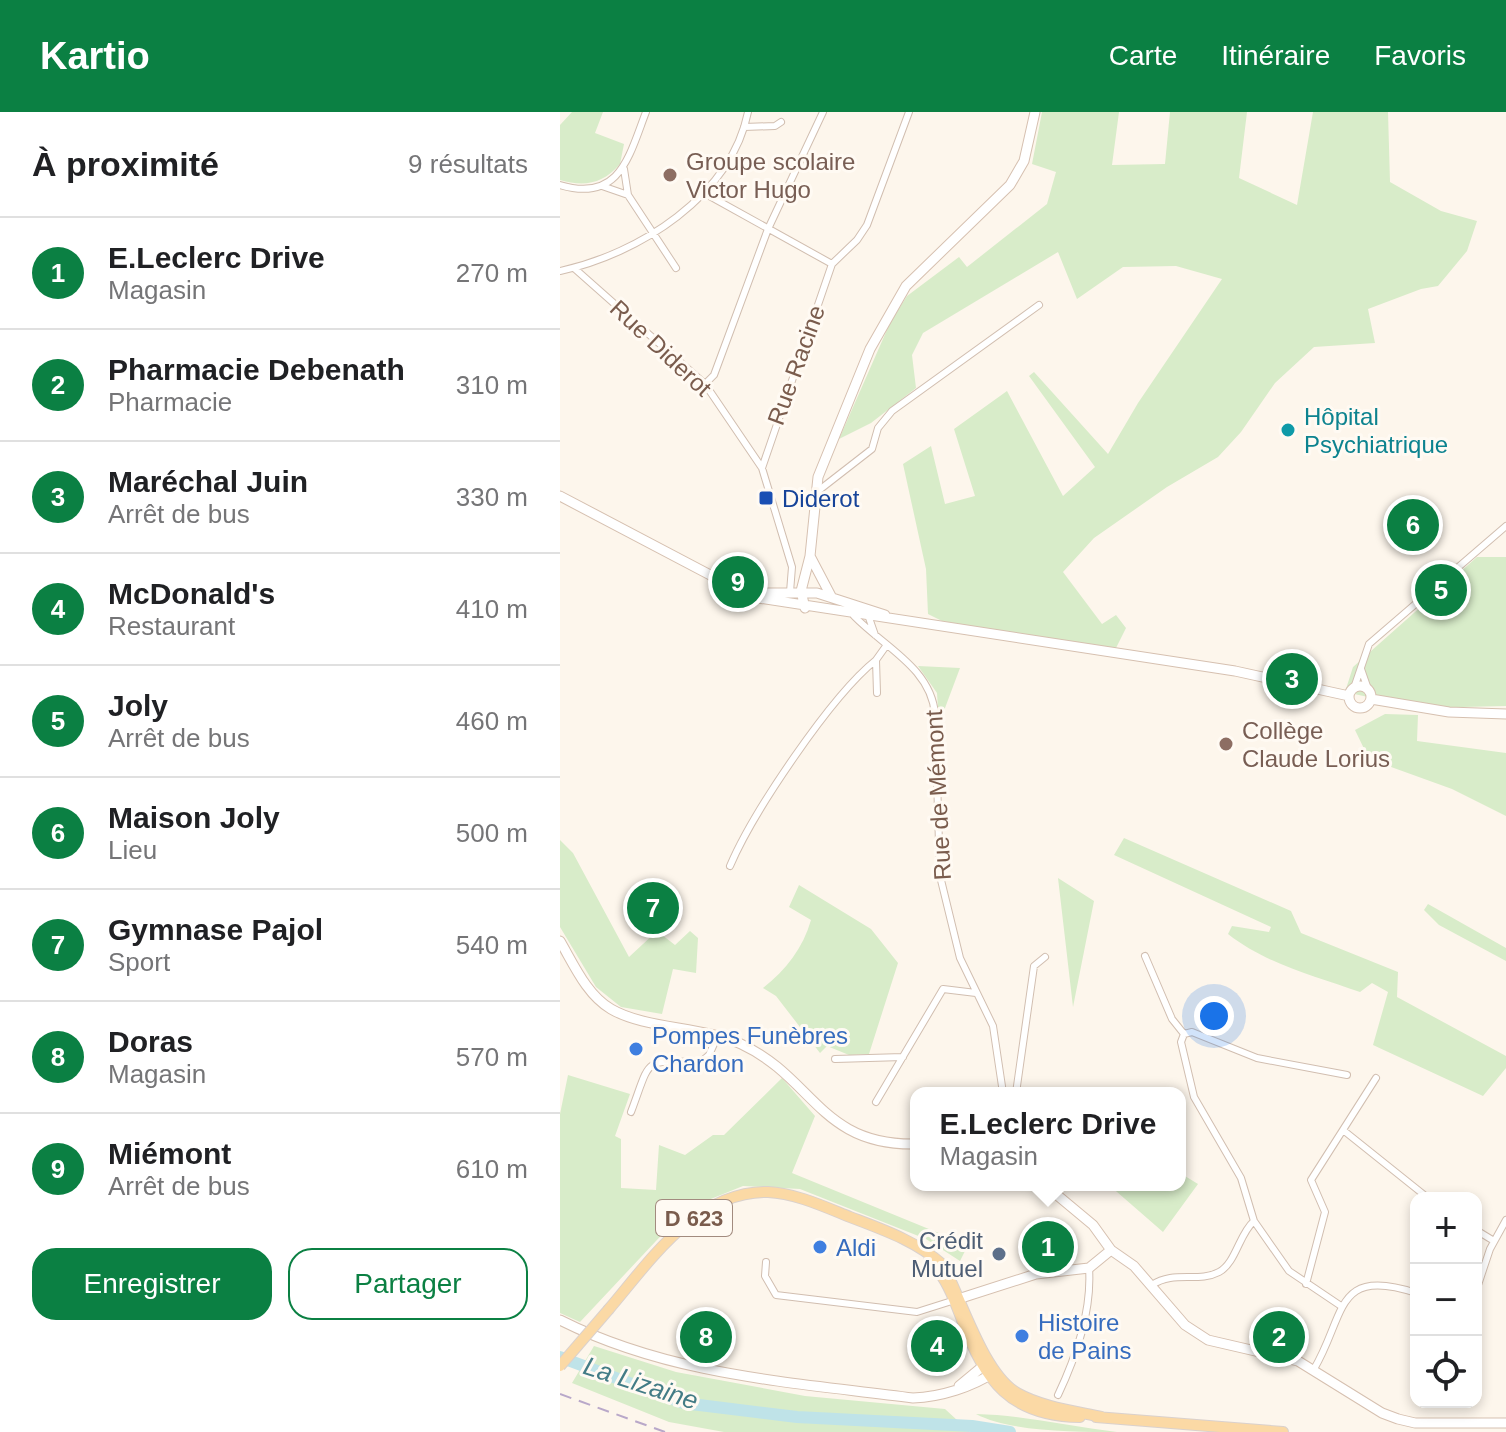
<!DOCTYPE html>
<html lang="fr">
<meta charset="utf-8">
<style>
body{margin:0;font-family:Helvetica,sans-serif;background:#f6f6f6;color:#202124}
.controls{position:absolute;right:24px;bottom:24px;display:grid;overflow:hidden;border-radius:16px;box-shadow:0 4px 12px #0003}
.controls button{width:72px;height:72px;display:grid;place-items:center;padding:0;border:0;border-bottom:2px solid #e0e0e0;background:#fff;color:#202124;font:40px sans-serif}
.you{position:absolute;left:654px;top:904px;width:28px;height:28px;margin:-20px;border:6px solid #fff;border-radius:50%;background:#1a73e8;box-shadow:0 0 0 12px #1a73e833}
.badge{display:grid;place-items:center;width:52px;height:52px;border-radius:50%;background:#0b8043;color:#fff;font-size:26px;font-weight:700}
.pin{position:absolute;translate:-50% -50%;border:4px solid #fff;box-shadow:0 2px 8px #0006}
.popup{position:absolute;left:350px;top:975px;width:276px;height:104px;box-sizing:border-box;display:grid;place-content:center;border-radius:16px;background:#fff;filter:drop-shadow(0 2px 6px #0005);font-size:26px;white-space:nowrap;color:#757577}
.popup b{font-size:30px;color:#202124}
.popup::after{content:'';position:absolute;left:50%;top:100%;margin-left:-16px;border:16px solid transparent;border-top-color:#fff}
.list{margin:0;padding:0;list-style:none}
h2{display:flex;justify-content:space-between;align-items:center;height:104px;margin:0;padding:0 32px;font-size:34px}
h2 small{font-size:26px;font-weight:400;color:#757577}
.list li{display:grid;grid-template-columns:52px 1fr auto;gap:24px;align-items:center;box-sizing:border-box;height:112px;padding:0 32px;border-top:2px solid #e0e0e0}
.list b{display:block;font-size:30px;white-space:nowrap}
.list p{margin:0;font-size:26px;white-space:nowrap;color:#757577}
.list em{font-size:26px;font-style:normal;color:#757577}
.actions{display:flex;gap:16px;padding:24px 32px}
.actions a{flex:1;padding:18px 0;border:2px solid #0b8043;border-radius:24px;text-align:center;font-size:28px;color:#0b8043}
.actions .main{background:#0b8043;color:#fff}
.icon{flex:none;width:44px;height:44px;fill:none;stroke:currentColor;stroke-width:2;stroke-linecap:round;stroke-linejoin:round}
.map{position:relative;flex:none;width:946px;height:1320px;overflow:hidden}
header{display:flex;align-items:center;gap:48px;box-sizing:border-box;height:112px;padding:0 40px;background:#0b8043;color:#fff}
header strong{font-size:38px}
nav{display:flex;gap:44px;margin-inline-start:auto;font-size:28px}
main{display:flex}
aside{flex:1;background:#fff}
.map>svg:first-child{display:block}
</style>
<header>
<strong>Kartio</strong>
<nav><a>Carte</a><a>Itinéraire</a><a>Favoris</a></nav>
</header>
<main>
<aside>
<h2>À proximité<small>9 résultats</small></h2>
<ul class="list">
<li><span class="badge">1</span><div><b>E.Leclerc Drive</b><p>Magasin</p></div><em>270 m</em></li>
<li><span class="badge">2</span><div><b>Pharmacie Debenath</b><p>Pharmacie</p></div><em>310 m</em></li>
<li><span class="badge">3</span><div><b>Maréchal Juin</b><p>Arrêt de bus</p></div><em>330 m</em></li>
<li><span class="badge">4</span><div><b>McDonald's</b><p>Restaurant</p></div><em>410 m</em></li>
<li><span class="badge">5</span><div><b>Joly</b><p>Arrêt de bus</p></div><em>460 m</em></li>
<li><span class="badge">6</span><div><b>Maison Joly</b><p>Lieu</p></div><em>500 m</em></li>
<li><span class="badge">7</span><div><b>Gymnase Pajol</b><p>Sport</p></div><em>540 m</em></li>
<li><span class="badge">8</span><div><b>Doras</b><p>Magasin</p></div><em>570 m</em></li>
<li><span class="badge">9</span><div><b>Miémont</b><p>Arrêt de bus</p></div><em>610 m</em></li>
</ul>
<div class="actions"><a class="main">Enregistrer</a><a>Partager</a></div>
</aside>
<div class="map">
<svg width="946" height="1320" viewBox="0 0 946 1320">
<rect width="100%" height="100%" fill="#fdf6ec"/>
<path fill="#d8ecc9" d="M12,0h31l-8,21 29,11 -4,20c-17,20 -36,23 -60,16v-55z
M482,0h77l-7,53 53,-1 5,-52h77l-8,66 58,27 16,-93h75l2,70 51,29 36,10 -10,30 -29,35 -17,3 -53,20 7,34 -61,4 -39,36 -34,49 -23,25 -51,30 -73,51 -31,34 39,52 14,-9 10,13 -12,24 -172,-31 -14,-7 -2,-45 -23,-105 28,-18 14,58 30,-8 -21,-67 53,-38 56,105 32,-29 -66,-91 5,-4 74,82 30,-51 84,-124 -46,-13 -53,1 -46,32 -19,-47 -135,81 -11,22 4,33 -45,35 -32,16 51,-116 17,-27 52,-39 8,10 80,-63 9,-32 -24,-8z
M917,445h29v149l-87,2 -74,-16 8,-25z
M358,554l42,2 -21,56 -2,-31z
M825,602l33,1 -1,26 89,12v63l-54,-27 -83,-30 -14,-29z
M564,726l167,73 10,22 97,39 -1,25 109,59v12l-23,28 -110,-51 15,-53 -16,-9 -12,9c-45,-16 -94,-28 -132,-58l4,-8 37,6 2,-5 -157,-72z
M0,728l13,13 56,104 28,-26 18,14 15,-14 8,7 -2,35 -23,-4 -11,45 -41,-7 -25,-20 -36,-60z
M498,766l36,23 -21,106z
M239,773l72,44 27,34 -29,91 -20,1 -22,-9 -7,7 -44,-57 -13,-8c23,-18 40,-40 48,-68l-22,-13z
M868,792l78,44v13l-67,-36 -15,-15z
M8,963l62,19 -15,42 6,3v49l35,2 3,-45 26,10 28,-20h11l58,-57 33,38 -23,57 176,72 -8,16 -34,-22 -126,-50 -57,-3 -57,23 -106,113 -20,-9v-199z
M620,1061l18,11 -35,48 -54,-47h71z
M34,1234l82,26 129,24 140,13 25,23h-246l-55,-10 -97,-39z
M416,1302c47,1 93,12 141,18 -42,0 -107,0 -141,-18z"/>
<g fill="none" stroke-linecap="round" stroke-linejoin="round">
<path stroke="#bfe3e8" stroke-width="12" d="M0,1245l123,46 114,14 175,9 38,6"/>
<g stroke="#d1beb0" stroke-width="8">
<path id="street" d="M184,15l31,-1 6,-4
M64,57l4,26 48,73
M0,73c60,18 69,-29 86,-73
M42,74l26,9
M144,81l128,71
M14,156l131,116 57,84 30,99 -2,25
M0,159c79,-17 171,-75 188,-159
M145,272l9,-9 54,-146 55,-117
M202,356l70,-204 25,-24 10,-15 42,-113
M258,379l54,-42 6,-21 14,-17 147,-106
M307,500l8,23
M294,504c30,31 77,52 81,98l5,162 20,82 33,68 10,67
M801,557l8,23
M794,576l15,-44 137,-118
M317,581l-1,-33 10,-14
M170,754c23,-54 101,-170 146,-206
M585,844l27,63 12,15 -3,8 13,55 47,81 13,43c-15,13 -18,42 -35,51 -21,11 -45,-2 -67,13
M624,922l8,-2 65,26 90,17
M275,947l68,-2
M456,981l18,-127 11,-9
M316,990l67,-113 33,4
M71,1000c21,-56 11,-51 70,-50l8,-7 9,-20
M783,1018l85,68
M694,1109l35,50 52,35
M916,1118l18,11
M206,1150l-1,14 11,19 141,17 38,-12
M746,1172l19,-72 -14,-32 65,-102
M916,1179l14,-42 16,-29
M754,1257c32,-54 20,-103 102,-76
M498,1283c18,-38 34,-85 31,-127"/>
</g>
<g stroke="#d6c0b0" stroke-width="11">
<path id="secondary" d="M0,384l192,101 483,74 114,25
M250,444l21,40
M196,481h61l68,22
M245,496l-4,-17 9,-35 8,-79 52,-128 36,-63 104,-101 14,-24 11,-49
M789 585a11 11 0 1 1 22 0a11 11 0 1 1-22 0Z
M811,587l78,13 57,2
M0,829c14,24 27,54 51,68 34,20 90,17 130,35 73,34 79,102 175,100
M485,1073l48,40 18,25 23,16 51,59 23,15 90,21 84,52 16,6 17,4h91
M395,1188l81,-26 53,-6 22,-18
M0,1208c111,56 232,62 353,78 28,-1 59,-11 82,-26
M399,1274l29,-24"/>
</g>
<g stroke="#dad1cd" stroke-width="12">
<path id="primary" d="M369,1149c17,15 25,38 33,59 23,61 48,96 118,97
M49,1197c41,-48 87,-118 159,-117 27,1 57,15 82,25 34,13 66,24 93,48 19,35 40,108 74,128 25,14 57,18 85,24
M536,1305l187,15"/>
</g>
<use href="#street" stroke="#fff" stroke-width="6"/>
<use href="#secondary" stroke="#fff" stroke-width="9"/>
<use href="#primary" stroke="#fbd9a5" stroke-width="10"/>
<path stroke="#b9a8c9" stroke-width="2" stroke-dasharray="12 8" stroke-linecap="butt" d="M0,1282l105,38"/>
<g stroke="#dad1cd" stroke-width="12" stroke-linecap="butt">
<path id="primary-bridge" d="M0,1254l49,-57"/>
</g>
<use href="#primary-bridge" stroke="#fbd9a5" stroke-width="10"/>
</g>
<g fill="#8d6e63" stroke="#fffaf3" stroke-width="3">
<circle cx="110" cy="63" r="8"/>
<circle cx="666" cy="632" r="8"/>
</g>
<circle fill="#0f9aa8" stroke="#fffaf3" stroke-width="3" cx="728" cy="318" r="8"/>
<rect fill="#1a4fb4" stroke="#fffaf3" stroke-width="3" x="198" y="378" width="16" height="16" rx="4"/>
<g fill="#3f7fe0" stroke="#fffaf3" stroke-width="3">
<circle cx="76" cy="937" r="8"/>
<circle cx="260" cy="1135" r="8"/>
<circle cx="462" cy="1224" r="8"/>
</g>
<circle fill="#5c6f8a" stroke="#fffaf3" stroke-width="3" cx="439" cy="1142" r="8"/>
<g text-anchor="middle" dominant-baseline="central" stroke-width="6" stroke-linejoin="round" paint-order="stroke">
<rect fill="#fffaf3" stroke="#a28b7f" stroke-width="2" x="96" y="1088" width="76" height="36" rx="6"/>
<g font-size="22" font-weight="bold" fill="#7a5c4d">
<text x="134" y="1106">D 623</text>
</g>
<g font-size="24" fill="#785e54" stroke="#fffaf3" text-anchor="start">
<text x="126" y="49">Groupe scolaire<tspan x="126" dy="28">Victor Hugo</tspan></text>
<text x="682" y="618">Collège<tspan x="682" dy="28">Claude Lorius</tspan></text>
</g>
<g font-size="24" fill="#7a5c4d" stroke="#fffaf3">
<text transform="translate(101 236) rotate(43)">Rue Diderot</text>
<text transform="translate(236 253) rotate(-70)">Rue Racine</text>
<text transform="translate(378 683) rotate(-93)">Rue de Mémont</text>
</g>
<g font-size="24" fill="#0d838f" stroke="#fffaf3" text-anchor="start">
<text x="744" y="304">Hôpital<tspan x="744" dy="28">Psychiatrique</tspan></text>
</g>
<g font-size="24" fill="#164399" stroke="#fffaf3" text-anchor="start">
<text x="222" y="386">Diderot</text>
</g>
<g font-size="24" fill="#366cbe" stroke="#fffaf3" text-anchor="start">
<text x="92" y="923">Pompes Funèbres<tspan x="92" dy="28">Chardon</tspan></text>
<text x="276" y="1135">Aldi</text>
<text x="478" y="1210">Histoire<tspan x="478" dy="28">de Pains</tspan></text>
</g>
<g font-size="24" fill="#4e5e75" stroke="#fffaf3" text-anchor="end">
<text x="423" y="1128">Crédit<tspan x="423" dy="28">Mutuel</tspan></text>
</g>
<g font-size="26" font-style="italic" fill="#437c86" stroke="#fffaf3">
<text transform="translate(81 1271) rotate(18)">La Lizaine</text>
</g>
</g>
</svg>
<div class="controls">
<button>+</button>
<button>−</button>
<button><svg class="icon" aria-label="locate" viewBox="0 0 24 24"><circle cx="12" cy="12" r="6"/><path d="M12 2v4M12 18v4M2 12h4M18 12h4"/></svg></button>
</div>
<div class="you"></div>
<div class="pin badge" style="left:488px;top:1135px">1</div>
<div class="popup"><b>E.Leclerc Drive</b>Magasin</div>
<div class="pin badge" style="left:719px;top:1225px">2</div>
<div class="pin badge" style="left:732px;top:567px">3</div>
<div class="pin badge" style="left:377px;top:1234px">4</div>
<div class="pin badge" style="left:881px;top:478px">5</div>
<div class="pin badge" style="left:853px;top:413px">6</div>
<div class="pin badge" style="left:93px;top:796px">7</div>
<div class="pin badge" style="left:146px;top:1225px">8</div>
<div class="pin badge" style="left:178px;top:470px">9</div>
</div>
</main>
